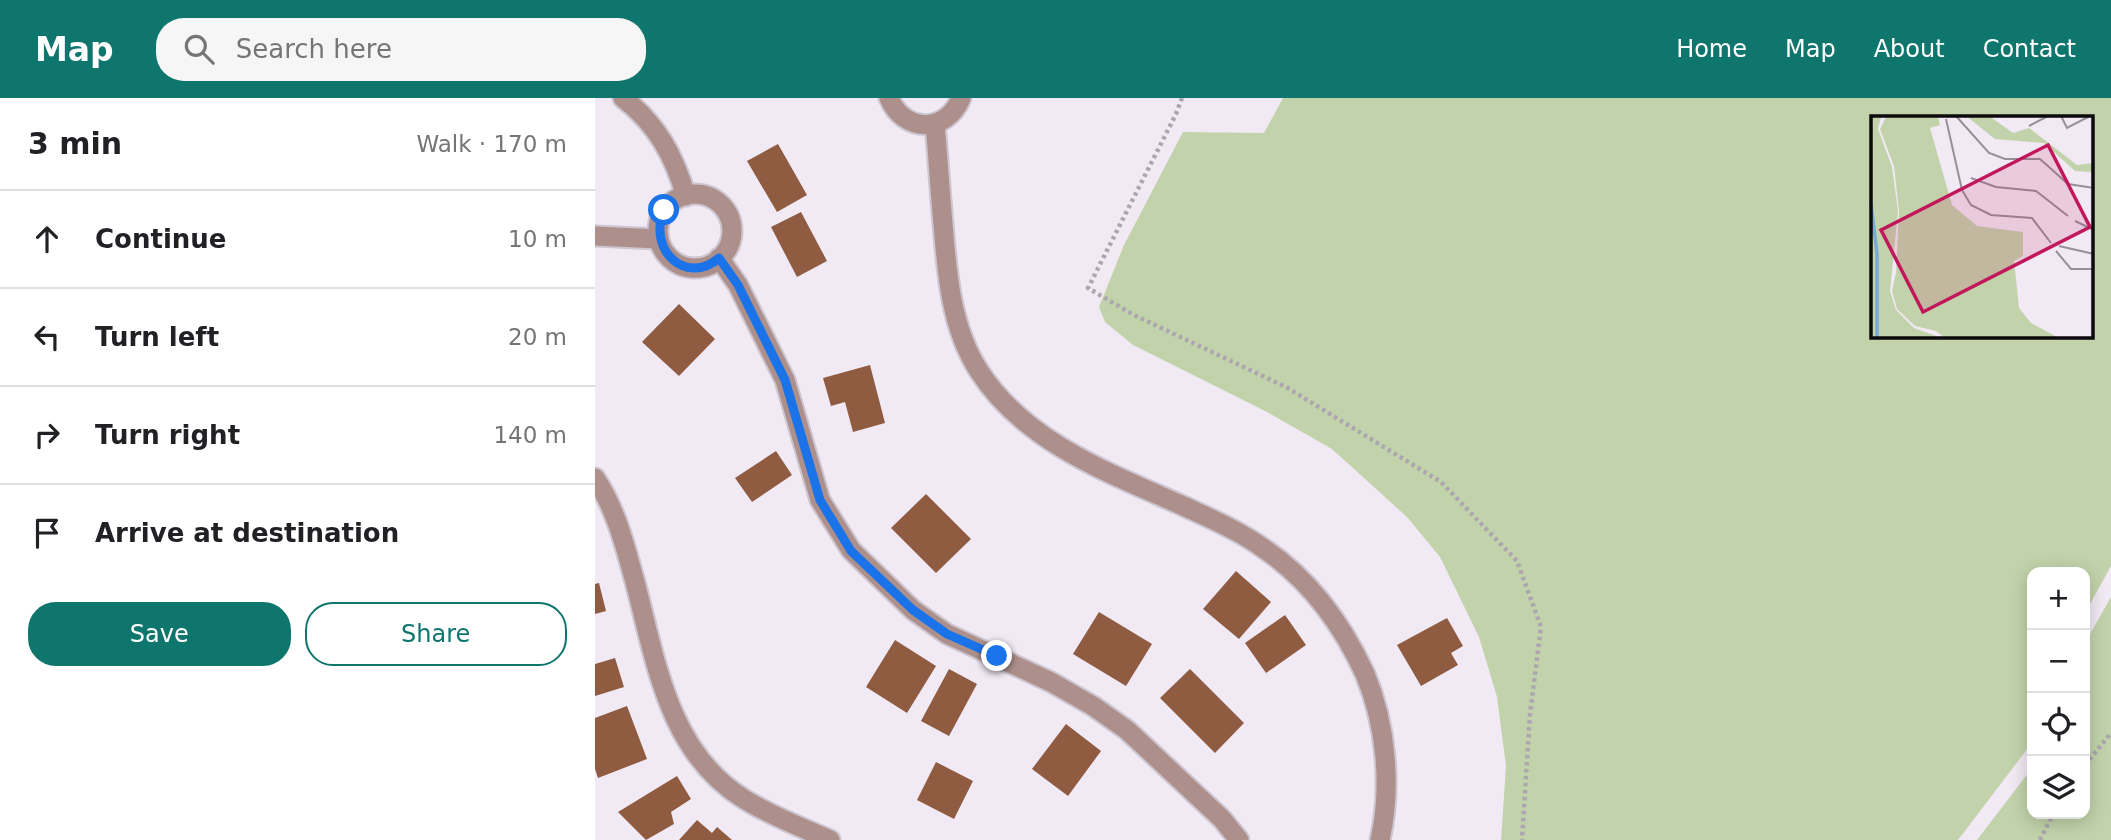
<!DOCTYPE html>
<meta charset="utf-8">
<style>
body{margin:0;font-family:"DejaVu Sans",sans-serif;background:#f6f6f6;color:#202124}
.controls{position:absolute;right:21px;bottom:21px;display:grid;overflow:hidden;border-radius:14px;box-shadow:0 4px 18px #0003}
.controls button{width:63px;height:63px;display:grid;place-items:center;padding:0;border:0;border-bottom:2px solid #e0e0e0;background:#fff;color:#202124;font:35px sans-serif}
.stop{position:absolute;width:21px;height:21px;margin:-16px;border:5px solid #1a73e8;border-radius:50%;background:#fff}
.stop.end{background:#1a73e8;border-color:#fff;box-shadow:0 2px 7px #0008}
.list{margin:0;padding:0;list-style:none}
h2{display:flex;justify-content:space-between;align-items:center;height:91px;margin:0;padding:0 28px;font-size:30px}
h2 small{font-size:23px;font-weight:400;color:#757577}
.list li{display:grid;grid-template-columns:46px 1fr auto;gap:21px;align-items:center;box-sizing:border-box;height:98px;padding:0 28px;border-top:2px solid #e0e0e0}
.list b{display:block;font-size:26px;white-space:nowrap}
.list em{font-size:23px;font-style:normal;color:#757577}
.actions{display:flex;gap:14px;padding:21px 28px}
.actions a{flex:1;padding:16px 0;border:2px solid #0f766e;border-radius:28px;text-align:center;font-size:24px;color:#0f766e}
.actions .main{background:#0f766e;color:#fff}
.icon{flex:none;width:38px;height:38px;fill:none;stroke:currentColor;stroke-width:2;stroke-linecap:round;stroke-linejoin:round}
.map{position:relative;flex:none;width:1516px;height:742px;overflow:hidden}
header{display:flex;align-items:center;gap:42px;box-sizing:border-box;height:98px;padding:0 35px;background:#0f766e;color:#fff}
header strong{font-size:33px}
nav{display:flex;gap:38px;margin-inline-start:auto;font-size:24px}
.search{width:490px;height:63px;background:#f6f6f6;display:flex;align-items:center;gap:18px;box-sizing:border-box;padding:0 24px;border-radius:28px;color:#757577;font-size:26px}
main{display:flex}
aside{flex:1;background:#fff}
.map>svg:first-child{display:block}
</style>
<header>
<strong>Map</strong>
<div class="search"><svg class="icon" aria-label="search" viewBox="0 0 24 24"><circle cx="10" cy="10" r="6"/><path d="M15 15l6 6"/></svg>Search here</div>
<nav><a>Home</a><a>Map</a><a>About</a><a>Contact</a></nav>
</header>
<main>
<aside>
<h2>3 min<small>Walk · 170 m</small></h2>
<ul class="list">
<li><svg class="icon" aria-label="ahead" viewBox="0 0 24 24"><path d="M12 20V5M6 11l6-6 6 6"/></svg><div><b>Continue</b></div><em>10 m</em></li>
<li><svg class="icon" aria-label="left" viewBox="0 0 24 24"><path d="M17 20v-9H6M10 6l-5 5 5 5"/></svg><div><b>Turn left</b></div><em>20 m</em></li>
<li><svg class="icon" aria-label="right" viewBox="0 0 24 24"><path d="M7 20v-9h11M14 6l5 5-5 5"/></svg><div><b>Turn right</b></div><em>140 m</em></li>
<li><svg class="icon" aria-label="arrive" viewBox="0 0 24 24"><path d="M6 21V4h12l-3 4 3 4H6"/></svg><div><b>Arrive at destination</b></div></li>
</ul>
<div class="actions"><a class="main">Save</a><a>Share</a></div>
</aside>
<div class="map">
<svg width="1516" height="742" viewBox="0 0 1516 742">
<rect width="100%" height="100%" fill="#f1e9f4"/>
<path fill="#c2d3ab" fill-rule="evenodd" d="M688,0h828v468l-26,47v-41h-53v163l-4,13 -70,92h-457l5,-74 -9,-69 -18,-60 -39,-80 -33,-40 -75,-68 -65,-37 -134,-67 -28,-23 -6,-15 25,-62 59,-113 81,1zM1278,19h219v219h-219z
M1516,499v243h-134l55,-72v46h53v-171z"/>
<path fill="#8f5b41" d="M183,46l29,51 -30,17 -30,-51z
M206,114l26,49 -30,16 -26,-50z
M84,206l36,35 -36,37 -37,-34z
M275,267l15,58 -32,9 -8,-30 -14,4 -8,-28z
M181,353l16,24 -40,27 -17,-24z
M331,396l45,45 -35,34 -45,-45z
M641,473l35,31 -32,37 -36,-30z
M4,485l7,28 -11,3v-30z
M504,514l53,32 -26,42 -53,-32z
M690,517l21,30 -40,28 -21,-30z
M852,520l16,28 -12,7 7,12 -37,21 -24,-41z
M300,542l41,26 -29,47 -41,-26z
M20,560l9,29 -29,9v-32z
M354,571l28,15 -28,52 -28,-15z
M595,571l54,54 -29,30 -55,-55z
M32,608l20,53 -49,19 -3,-9v-51z
M471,626l35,27 -33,45 -36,-27z
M341,664l37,19 -19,38 -37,-19z
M82,678l14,23 -20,13 3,12 -28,16 -28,-28z
M102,722l15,13 5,-6 15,13h-53z"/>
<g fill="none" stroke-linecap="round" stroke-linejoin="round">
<g stroke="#cdc5cf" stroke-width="23">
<path id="minor" d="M28,0c34,26 51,58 63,98
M294,0c15,35 57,36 72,0
M340,26c3,33 5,67 8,100 4,50 8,104 36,147 45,70 127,101 200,133 28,13 59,26 84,44 46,31 79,76 102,126 21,50 27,113 15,166
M63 133a37 37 0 1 1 74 0a37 37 0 1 1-74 0Z
M0,138l64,3
M124,160l19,27 47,95 35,120 31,50 62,60 34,24 104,48 42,24 34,24 95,89 17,21
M0,380c21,31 30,68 40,104 21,79 33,170 109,217 27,17 57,28 86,41"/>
</g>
<path stroke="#aca6af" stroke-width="4.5" stroke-dasharray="3.5 3.5" stroke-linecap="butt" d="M587,0l-6,16 -88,174 44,26 154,73 155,95 76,79 24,66 -11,87 -8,126
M1490,667l26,-32
M1445,742l13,-26"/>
<use href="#minor" stroke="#ad908c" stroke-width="19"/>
</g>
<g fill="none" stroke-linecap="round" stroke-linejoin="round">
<path stroke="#1a73e8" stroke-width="9" d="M69,112c-17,41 23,76 55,48l19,27 47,95 35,120 31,51 62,59 34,24 50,22"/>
</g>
<g transform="translate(1276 18)">
<rect width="222" height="222" fill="#f1e9f4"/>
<path d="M0,0h67l2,9 -10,3 22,77 25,21 46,6v24l-9,5 5,47 12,15 28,15h-114l-9,-7 -21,-5 -18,-17 -5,-18 4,-18 3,-62 -5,-45 -14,-37 6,-12h-5l-3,12 14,38 6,44 -8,80 6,19 18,18 28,10h-71zM95,0h23l24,17 16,-5 48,37 16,-2v9l-18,-1 -31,-28 -49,-4z" fill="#c2d3ab"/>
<path fill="none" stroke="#79abd2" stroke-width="3.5" d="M0,89l6,48v85"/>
<path fill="none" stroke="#969098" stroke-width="2" d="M85,0l33,37 16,6h35l28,25 26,4M190,0l6,12 23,-12M75,3l16,71 9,15 20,10 41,3 19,25M158,10l19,-10M100,62l25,9 40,4 32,25M204,105l19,9M188,130l35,8M185,135l15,18h23"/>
<path fill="#c2185b" fill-opacity="0.15" stroke="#c2185b" stroke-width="3.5" d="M177,29l42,82 -167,85 -42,-82z"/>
<rect width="222" height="222" fill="none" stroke="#0d0a0e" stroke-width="3.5"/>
</g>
</svg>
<div class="controls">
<button>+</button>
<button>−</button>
<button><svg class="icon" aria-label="locate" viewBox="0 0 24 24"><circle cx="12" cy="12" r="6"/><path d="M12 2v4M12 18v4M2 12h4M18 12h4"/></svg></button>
<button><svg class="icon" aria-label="layers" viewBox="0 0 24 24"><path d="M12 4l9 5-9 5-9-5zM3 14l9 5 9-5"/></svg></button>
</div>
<div class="stop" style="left:69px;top:112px"></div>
<div class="stop end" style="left:402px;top:558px"></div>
</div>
</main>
